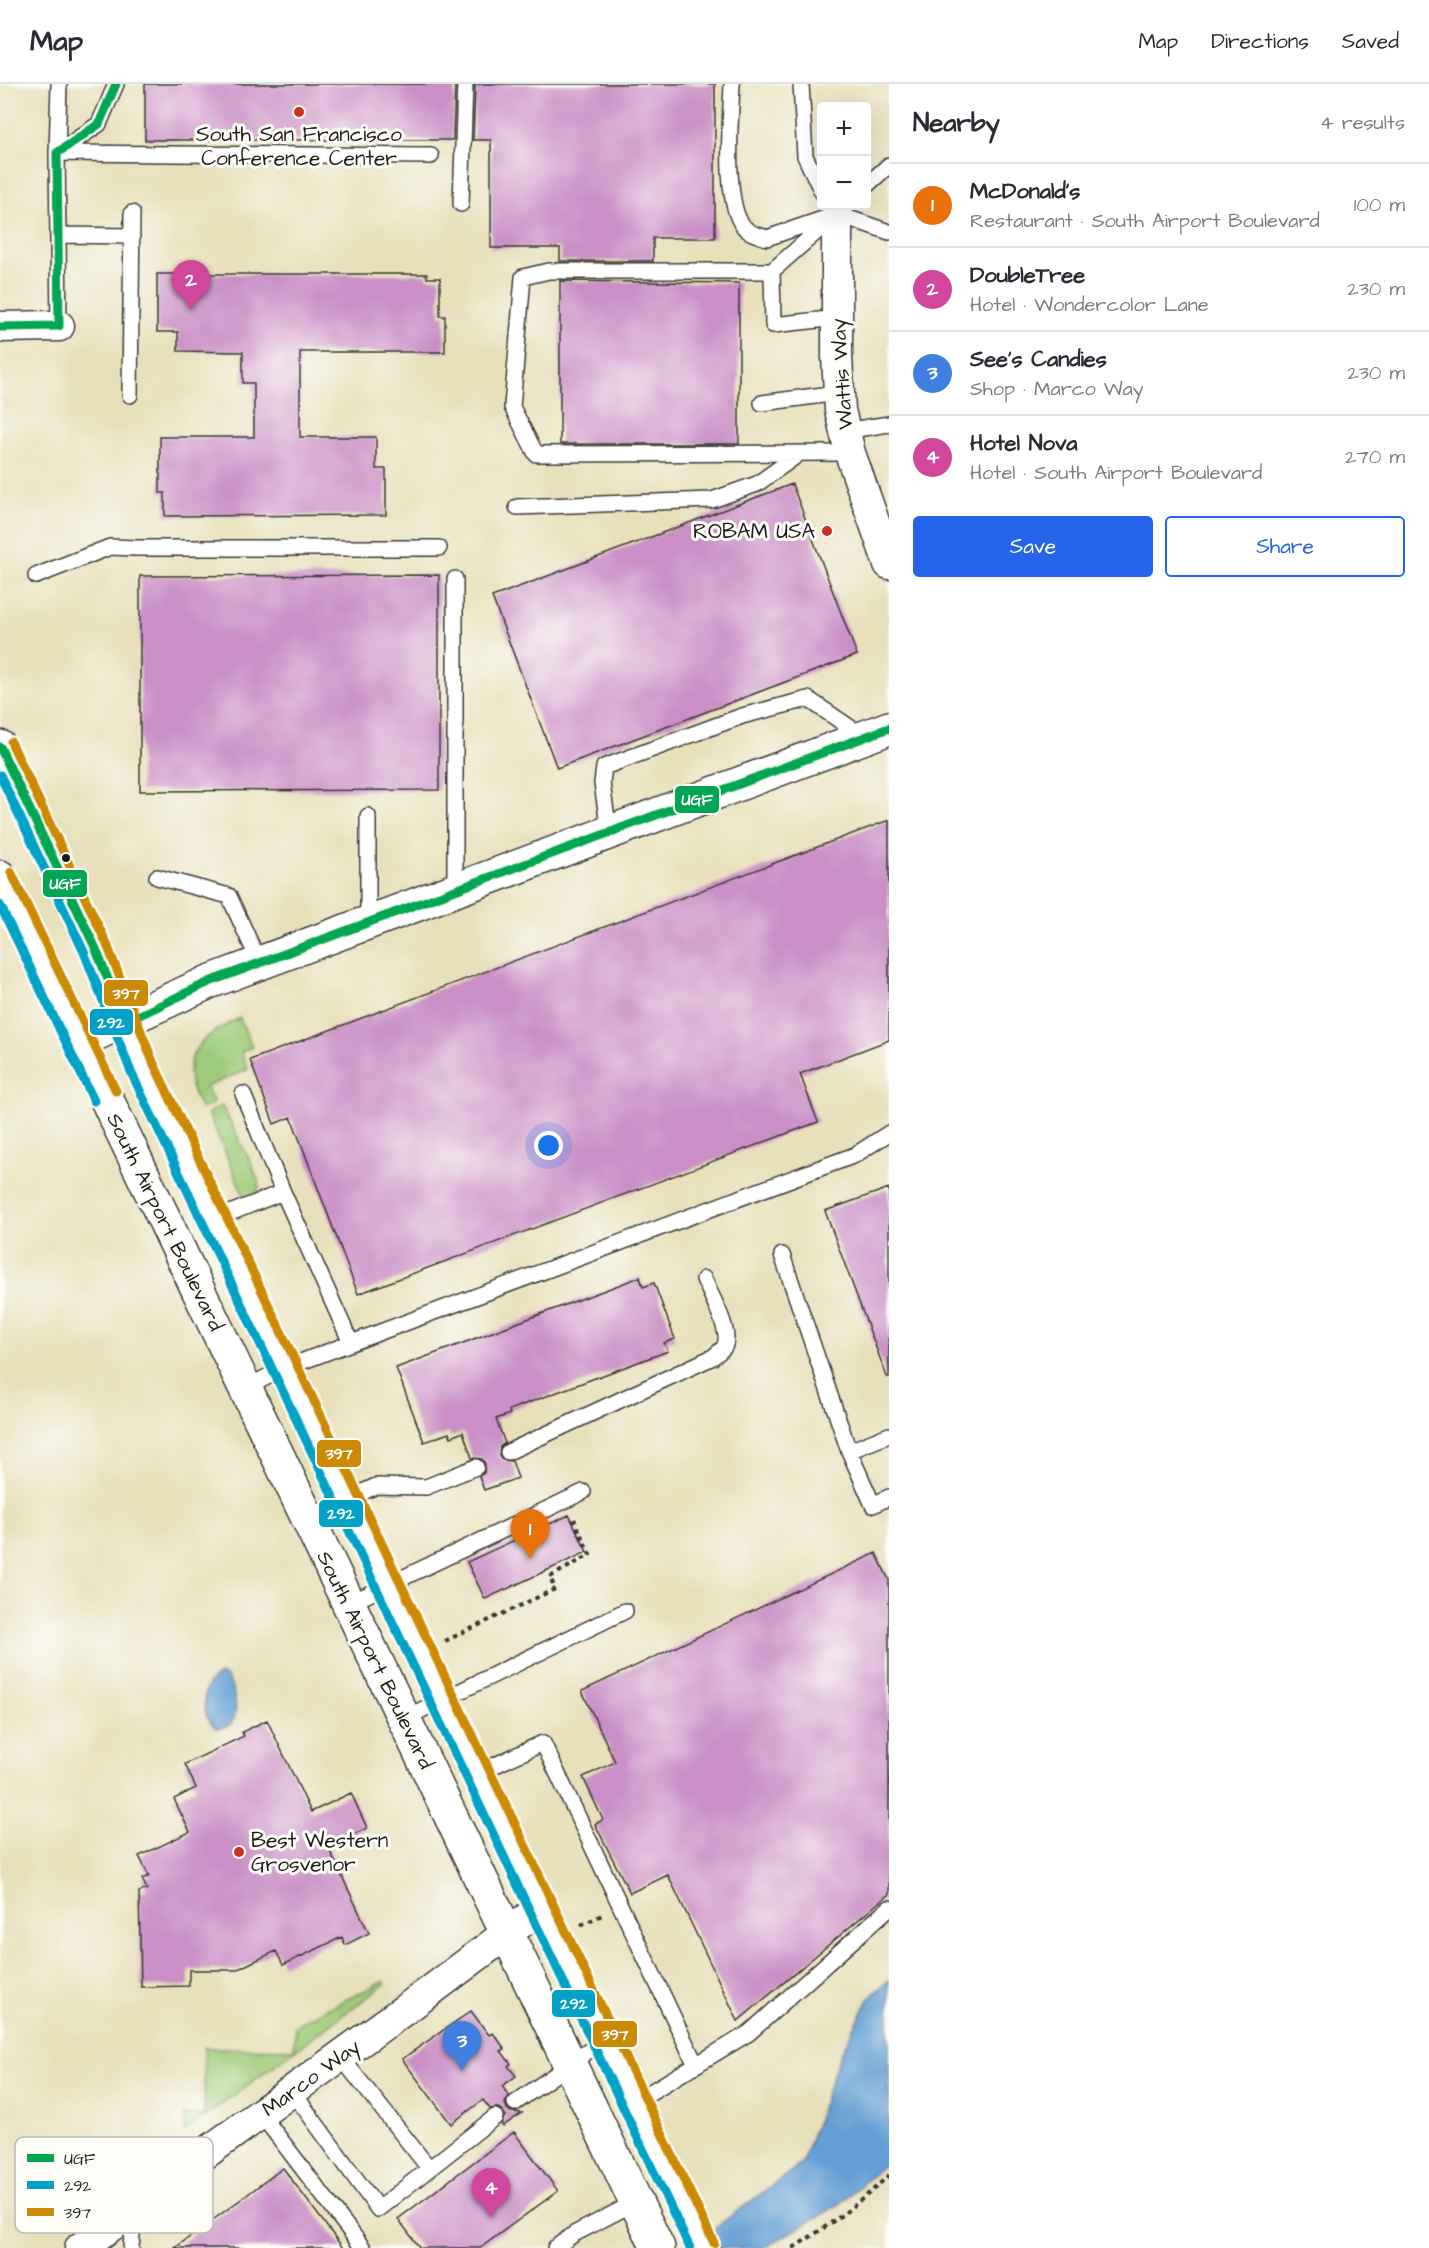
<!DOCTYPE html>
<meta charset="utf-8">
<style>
body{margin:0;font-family:"Architects Daughter",sans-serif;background:#f7f7f7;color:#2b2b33}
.controls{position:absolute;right:18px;top:18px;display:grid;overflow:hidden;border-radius:6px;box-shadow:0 6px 24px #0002}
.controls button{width:54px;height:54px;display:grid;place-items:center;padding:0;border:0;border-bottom:2px solid #e1e1e2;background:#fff;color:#2b2b33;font:30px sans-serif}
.you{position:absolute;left:549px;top:1062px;width:21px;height:21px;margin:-15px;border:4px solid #fff;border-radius:50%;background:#1a73e8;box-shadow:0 0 0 9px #1a73e833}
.badge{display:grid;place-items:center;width:39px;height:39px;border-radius:50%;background:#2563eb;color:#fff;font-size:20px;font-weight:700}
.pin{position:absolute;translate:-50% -50px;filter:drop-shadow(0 2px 3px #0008)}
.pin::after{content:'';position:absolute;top:32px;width:21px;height:18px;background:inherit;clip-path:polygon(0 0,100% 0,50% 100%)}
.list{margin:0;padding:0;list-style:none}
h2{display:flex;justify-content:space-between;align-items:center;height:78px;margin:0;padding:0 24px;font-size:26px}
h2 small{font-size:20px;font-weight:400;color:#7c7c81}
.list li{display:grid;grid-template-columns:39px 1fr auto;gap:18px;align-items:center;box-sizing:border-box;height:84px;padding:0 24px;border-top:2px solid #e1e1e2}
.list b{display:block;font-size:22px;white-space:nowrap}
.list p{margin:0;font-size:20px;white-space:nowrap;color:#7c7c81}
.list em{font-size:20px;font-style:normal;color:#7c7c81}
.actions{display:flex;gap:12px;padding:18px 24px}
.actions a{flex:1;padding:14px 0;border:2px solid #2563eb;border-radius:6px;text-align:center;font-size:21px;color:#2563eb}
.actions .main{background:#2563eb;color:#fff}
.map{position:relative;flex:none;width:889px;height:2164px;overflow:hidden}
header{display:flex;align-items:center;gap:36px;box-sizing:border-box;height:84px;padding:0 30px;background:#fff;border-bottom:2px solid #e1e1e2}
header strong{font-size:28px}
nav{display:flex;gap:33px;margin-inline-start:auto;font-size:21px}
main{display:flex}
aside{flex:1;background:#fff}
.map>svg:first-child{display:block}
</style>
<header>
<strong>Map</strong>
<nav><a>Map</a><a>Directions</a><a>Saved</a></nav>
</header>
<main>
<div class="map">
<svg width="889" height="2164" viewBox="0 0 889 2164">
<rect width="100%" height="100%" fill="#fdfcf7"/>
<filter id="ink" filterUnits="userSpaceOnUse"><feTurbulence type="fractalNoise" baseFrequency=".0167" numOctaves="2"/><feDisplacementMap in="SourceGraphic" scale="12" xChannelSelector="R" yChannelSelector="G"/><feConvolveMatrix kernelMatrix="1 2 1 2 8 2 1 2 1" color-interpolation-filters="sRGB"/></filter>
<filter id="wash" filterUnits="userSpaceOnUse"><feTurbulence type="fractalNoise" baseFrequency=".008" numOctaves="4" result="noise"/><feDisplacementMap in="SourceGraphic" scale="24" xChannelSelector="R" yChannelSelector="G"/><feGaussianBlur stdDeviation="1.35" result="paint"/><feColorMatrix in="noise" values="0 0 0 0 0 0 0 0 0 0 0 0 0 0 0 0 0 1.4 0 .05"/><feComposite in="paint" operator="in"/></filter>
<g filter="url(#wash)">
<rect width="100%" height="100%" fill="#e8e0bb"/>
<path fill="#9dcb79" stroke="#5c744a" stroke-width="1.5" d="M240,934l12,29 -11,5 7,17 -42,18 8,16 -13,6c-4,-8 -9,-18 -11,-27 -6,-36 23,-51 50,-64z
M222,1022l31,61 7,19 -5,9 -10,3 -37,-85z
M384,1897l1,3 -200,147 -1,-15 20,-1v-67l90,1 1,-22 5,-5z"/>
<path fill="#649fd4" stroke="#405e78" stroke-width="1.5" d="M221,1591l5,2c9,10 16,43 0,50 -19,8 -23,-20 -21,-32 2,-10 5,-17 16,-20z
M889,1896v180l-49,44 -76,44h-76l114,-85 37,-106 31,-60z"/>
<g id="blocks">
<path fill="#c98fc6" d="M145,0h310l-2,56h-308z
M475,0h240v154h-62v23h-93v-13h-69v-108h-18z
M157,190h270v4h13v38h5v36h-145v85h76v32h10v46l-221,1v-23h-5v-56h94v-54h-11v-31l-65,-1v-19h-21z
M560,197l179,2v161h-179z
M792,400l65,171 -300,113 -65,-171z
M439,491v215l-299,1v-215z
M889,736v220l-89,34 18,48 -460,172 -67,-177 -17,7 -24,-64z
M889,1104v189h-2l-62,-166z
M640,1193l3,10 11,-4 21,56 -11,4 4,8 -159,59 1,4 -14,5 9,24 -5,4 -1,9 4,4 9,1 6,17 -34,12 -5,-14 5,-3 1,-9 -3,-5 -10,-1 -9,-26 -12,5 -2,-4 -25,9 -28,-74z
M569,1431l18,37 -102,47 -18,-37z
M876,1469l13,27v314l-151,127 -70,-146 -38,18 -35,-69 8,-4 -20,-43 32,-15 -33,-71z
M267,1636l44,92 40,-19 16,35 -39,19 41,86 -24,12 -3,-8 -59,28 -7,-14 -40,19h-47v16l-48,1 -2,-95 8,-3 -5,-10 7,-3 -10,-20 51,-24 -16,-33 22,-11 -11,-24 59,-28 -2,-4z
M471,1927l18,24 4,-2 12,16 -4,2 10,13 -3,2 8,10 -14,10 7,10 -4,7 2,6 4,3 11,1 -19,13 -2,-2 4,-8 -2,-5 -5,-3 -8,1 -7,-9 -32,24 -49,-65z
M514,2048l44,59 -78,57h-60l-22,-29z
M283,2084l60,80h-168z"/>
</g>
</g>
<g filter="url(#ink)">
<use href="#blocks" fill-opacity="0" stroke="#3b3934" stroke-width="1.5"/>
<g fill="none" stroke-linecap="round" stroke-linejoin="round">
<g stroke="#3b3934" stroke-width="18">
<path id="service" d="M59,0l-2,69 2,173
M732,0c-1,31 -10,125 14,145 5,5 15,7 21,9l70,-24
M801,0l4,72 17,36
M57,69l374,3
M57,69l42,-29 17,-40
M866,102l23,-21
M461,120l4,-120
M834,126l3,4 52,18
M830,136l-58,51 1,54 64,-7
M58,151l74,1
M772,187h-223l-26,6 -11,130 24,47 314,-1
M130,311l2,-182
M762,319l76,-10
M844,347l45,-7
M517,423l195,-7 45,-16 42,-30
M36,492l74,-29 26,1h303
M455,495v312
M368,732v107
M609,749l-7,-50 2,-16 138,-51 66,-17 56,38
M157,793l72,19 31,68
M283,1108l68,151
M215,1135l68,-27 -40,-98
M782,1171l67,196
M245,1304l40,-20 66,-25 504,-188 34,-22
M889,1351l-40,16 24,54 16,-8
M508,1368l205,-95c3,-3 8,-6 11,-10 9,-14 -14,-53 -20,-68
M307,1434l69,-32 50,1 50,-20
M348,1520l235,-112
M403,1635l222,-108
M478,1689l65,-30 153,322
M340,1972l89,112
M292,2007l86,118 117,-92
M634,2018l115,-69 140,-125
M515,2019l89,-63
M261,2030l102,134
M131,2164l3,-38
M555,2164l19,-14 62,-32"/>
</g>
<g stroke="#3b3934" stroke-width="33">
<path id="minor" d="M837,130v143l3,53 10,43 39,111
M0,243l59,-1
M80,2164l54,-38 54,-44 241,-174 113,-85"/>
</g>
<g stroke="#3b3934" stroke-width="36">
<path id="tertiary" d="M0,663l95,200 47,120 561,1181
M0,793l658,1371
M78,958l131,-60 680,-254"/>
</g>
<path stroke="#3b3934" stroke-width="4" stroke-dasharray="4.5 4.5" stroke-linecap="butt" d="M445,1557l110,-52 -5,-12 40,-22 -16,-36
M581,1841l21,-10
M793,2164c35,-22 66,-44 96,-73"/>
<use href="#service" stroke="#fff" stroke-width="15"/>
<use href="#minor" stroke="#fff" stroke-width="30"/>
<use href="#tertiary" stroke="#fff" stroke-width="33"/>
<g stroke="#fdfcf7" stroke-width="14">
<path id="bus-1" d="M57,69l2,173
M57,69l42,-29 17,-40
M0,243l59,-1
M0,663l95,200 30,75
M125,938l84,-40 680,-254"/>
</g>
<g stroke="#fdfcf7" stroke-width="14">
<path id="bus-2" d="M0,691l84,177 47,120 559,1176
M0,821l94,196"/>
</g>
<g stroke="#fdfcf7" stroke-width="14">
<path id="bus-3" d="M11,658l95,200 47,120 561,1181
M11,788l105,219"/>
</g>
<use href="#bus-1" stroke="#00a651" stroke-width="9"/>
<use href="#bus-2" stroke="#01a2c5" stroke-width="9"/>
<use href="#bus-3" stroke="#cb8a06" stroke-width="9"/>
</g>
</g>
<g fill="#c8321e" stroke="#fdfcf7" stroke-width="2">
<circle cx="299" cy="28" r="6"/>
<circle cx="827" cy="447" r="6"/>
<circle cx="239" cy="1768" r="6"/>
</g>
<circle fill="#1c1c1c" stroke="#fdfcf7" stroke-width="2" cx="66" cy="774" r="5"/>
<g text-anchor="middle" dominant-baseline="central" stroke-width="6" stroke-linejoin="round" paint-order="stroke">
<g font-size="21" fill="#1c1c1c" stroke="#fdfcf7">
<text x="299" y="50">South San Francisco<tspan x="299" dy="24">Conference Center</tspan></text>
<text x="815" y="447" text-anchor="end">ROBAM USA</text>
<text x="251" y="1756" text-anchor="start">Best Western<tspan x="251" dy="24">Grosvenor</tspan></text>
</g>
<g font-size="21" fill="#1c1c1c" stroke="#fdfcf7">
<text transform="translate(842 290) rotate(-94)">Wattis Way</text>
<text transform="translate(165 1138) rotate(64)">South Airport Boulevard</text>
<text transform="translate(375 1576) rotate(64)">South Airport Boulevard</text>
<text transform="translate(311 1994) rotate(-36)">Marco Way</text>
</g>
</g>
<rect x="15" y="2053" width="198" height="96" rx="9" fill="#fdfcf7" stroke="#bab9b5" stroke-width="1.5"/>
<rect x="27" y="2070" width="27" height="8" fill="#00a651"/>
<rect x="27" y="2097" width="27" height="8" fill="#01a2c5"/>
<rect x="27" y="2124" width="27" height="8" fill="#cb8a06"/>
<g font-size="16" fill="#1c1c1c">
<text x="64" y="2080">UGF</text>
<text x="64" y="2107">292</text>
<text x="64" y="2134">397</text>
</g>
<g stroke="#fdfcf7" stroke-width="2">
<rect x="674" y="701" width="46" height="29" rx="6" fill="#00a651"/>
<rect x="42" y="785" width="46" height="29" rx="6" fill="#00a651"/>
<rect x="103" y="895" width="46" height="28" rx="6" fill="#cb8a06"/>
<rect x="89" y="924" width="45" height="28" rx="6" fill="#01a2c5"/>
<rect x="316" y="1355" width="46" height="29" rx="6" fill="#cb8a06"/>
<rect x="318" y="1415" width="46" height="29" rx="6" fill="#01a2c5"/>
<rect x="551" y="1905" width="45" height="29" rx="6" fill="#01a2c5"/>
<rect x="592" y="1936" width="46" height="28" rx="6" fill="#cb8a06"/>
</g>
<g font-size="16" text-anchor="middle" font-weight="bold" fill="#fff">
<text x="697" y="721">UGF</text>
<text x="65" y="805">UGF</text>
<text x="126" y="915">397</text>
<text x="111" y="944">292</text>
<text x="339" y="1375">397</text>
<text x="341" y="1435">292</text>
<text x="574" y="1925">292</text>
<text x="615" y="1956">397</text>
</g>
</svg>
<div class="controls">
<button>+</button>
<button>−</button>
</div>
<div class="you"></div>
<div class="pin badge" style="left:530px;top:1475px;background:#e8710a">1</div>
<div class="pin badge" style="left:191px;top:226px;background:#d1479c">2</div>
<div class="pin badge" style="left:462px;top:1987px;background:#3f7fe0">3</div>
<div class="pin badge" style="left:491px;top:2134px;background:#d1479c">4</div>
</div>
<aside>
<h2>Nearby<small>4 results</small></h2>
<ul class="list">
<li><span class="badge" style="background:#e8710a">1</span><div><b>McDonald's</b><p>Restaurant · South Airport Boulevard</p></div><em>100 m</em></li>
<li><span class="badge" style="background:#d1479c">2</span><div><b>DoubleTree</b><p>Hotel · Wondercolor Lane</p></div><em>230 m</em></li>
<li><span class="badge" style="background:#3f7fe0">3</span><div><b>See's Candies</b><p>Shop · Marco Way</p></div><em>230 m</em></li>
<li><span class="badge" style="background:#d1479c">4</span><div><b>Hotel Nova</b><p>Hotel · South Airport Boulevard</p></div><em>270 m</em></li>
</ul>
<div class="actions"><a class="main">Save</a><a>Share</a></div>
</aside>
</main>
